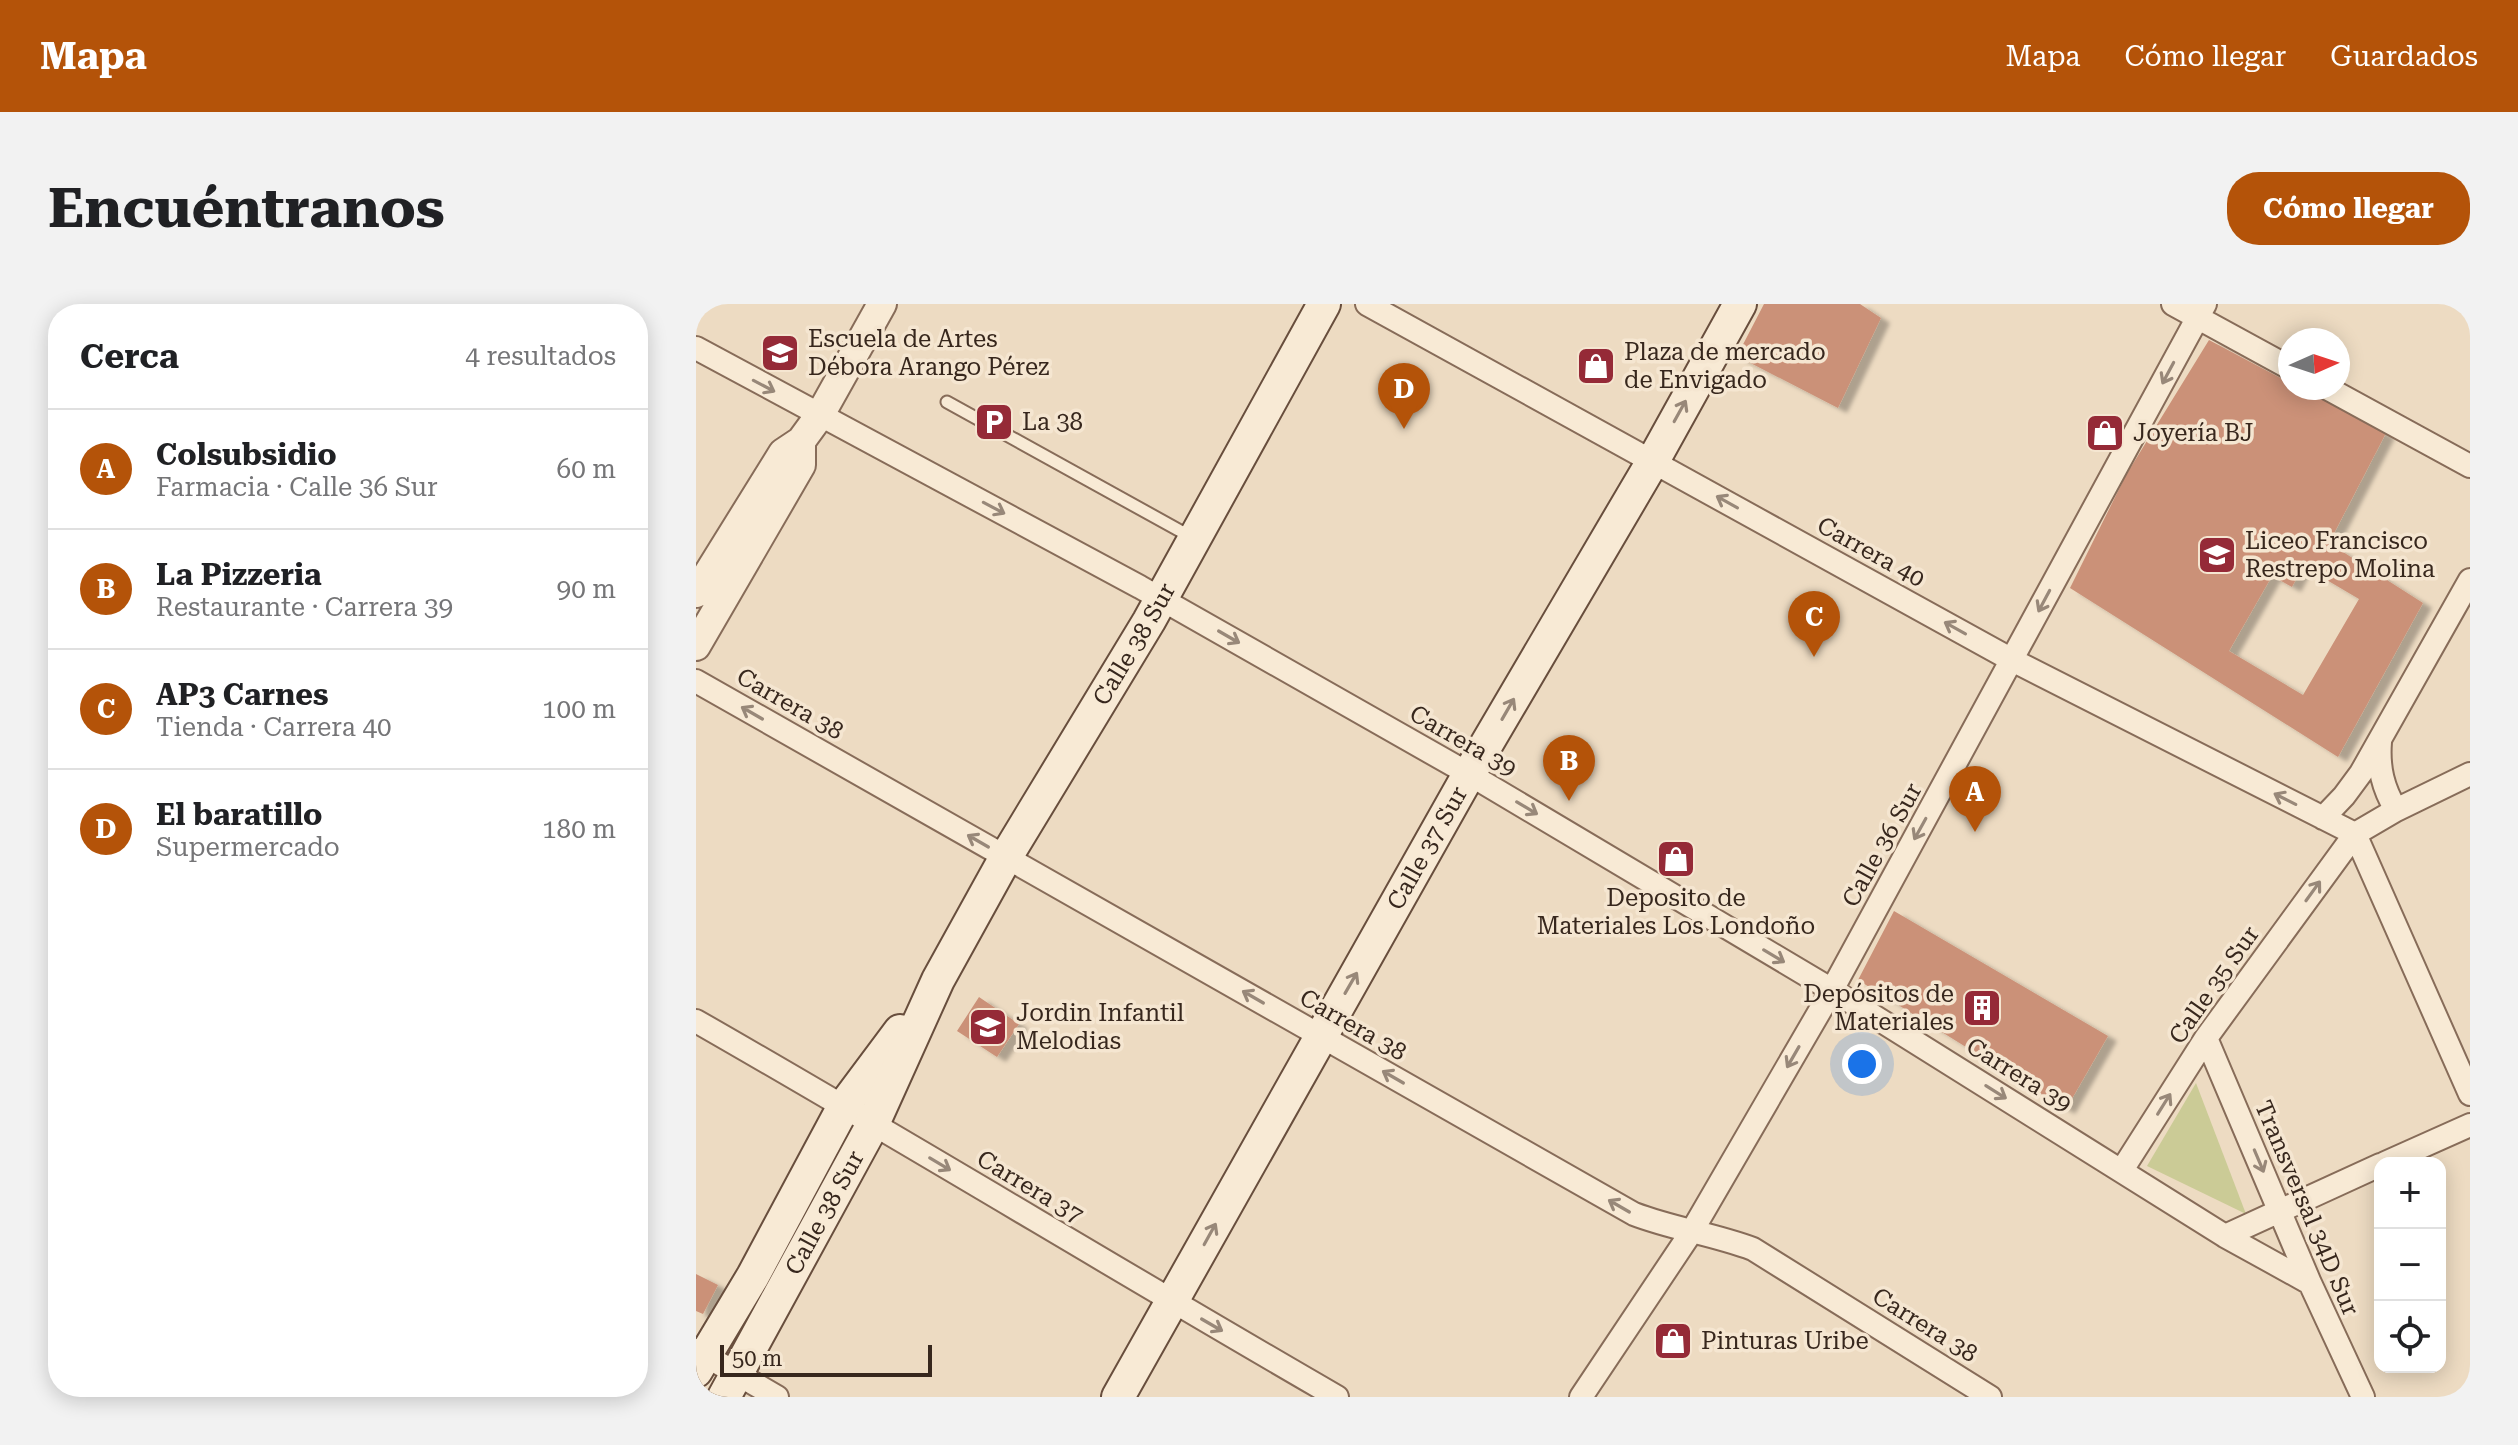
<!DOCTYPE html>
<html lang="es">
<meta charset="utf-8">
<style>
body{margin:0;font-family:"Roboto Serif",serif;background:#f2f2f2;color:#202124}
.controls{position:absolute;right:24px;bottom:24px;display:grid;overflow:hidden;border-radius:16px;box-shadow:0 4px 20px #0003}
.controls button{width:72px;height:72px;display:grid;place-items:center;padding:0;border:0;border-bottom:2px solid #e0e0e0;background:#fff;color:#202124;font:40px sans-serif}
.compass{position:absolute;left:1582px;top:24px;width:72px;height:72px;border-radius:50%;background:#fff;box-shadow:0 4px 20px #0003;rotate:87deg}
.scale{position:absolute;left:24px;bottom:20px;width:212px;box-sizing:border-box;padding-left:8px;border:4px solid #37271d;border-top:0;font-size:22px;line-height:28px;white-space:nowrap;color:#37271d;-webkit-text-stroke:6px #f5e6d1;paint-order:stroke}
.you{position:absolute;left:1166px;top:760px;width:28px;height:28px;margin:-20px;border:6px solid #fff;border-radius:50%;background:#1a73e8;box-shadow:0 0 0 12px #1a73e833}
.badge{display:grid;place-items:center;width:52px;height:52px;border-radius:50%;background:#b45309;color:#fff;font-size:26px;font-weight:700}
.pin{position:absolute;translate:-50% -66px;filter:drop-shadow(0 2px 4px #0008)}
.pin::after{content:'';position:absolute;top:42px;width:28px;height:24px;background:inherit;clip-path:polygon(0 0,100% 0,50% 100%)}
.list{margin:0;padding:0;list-style:none}
h2{display:flex;justify-content:space-between;align-items:center;height:104px;margin:0;padding:0 32px;font-size:34px}
h2 small{font-size:26px;font-weight:400;color:#757577}
.list li{display:grid;grid-template-columns:52px 1fr auto;gap:24px;align-items:center;box-sizing:border-box;height:120px;padding:0 32px;border-top:2px solid #e0e0e0}
.list b{display:block;font-size:30px;white-space:nowrap}
.list p{margin:0;font-size:26px;white-space:nowrap;color:#757577}
.list em{font-size:26px;font-style:normal;color:#757577}
.icon{flex:none;width:44px;height:44px;fill:none;stroke:currentColor;stroke-width:2;stroke-linecap:round;stroke-linejoin:round}
.map{position:relative;flex:none;width:1774px;height:1093px;overflow:hidden;border-radius:32px}
header{display:flex;align-items:center;gap:48px;box-sizing:border-box;height:112px;padding:0 40px;background:#b45309;color:#fff}
header strong{font-size:38px}
nav{display:flex;gap:44px;margin-inline-start:auto;font-size:28px}
.intro{display:flex;align-items:center;justify-content:space-between;box-sizing:border-box;height:192px;padding:0 48px}
h1{margin:0;font-size:56px}
.button{padding:20px 36px;border-radius:32px;background:#b45309;color:#fff;font-size:28px;font-weight:700}
main{display:flex;gap:48px;padding:0 48px}
aside{flex:1;background:#fff;border-radius:32px;box-shadow:0 4px 20px #0003}
.map>svg:first-child{display:block}
</style>
<header>
<strong>Mapa</strong>
<nav><a>Mapa</a><a>Cómo llegar</a><a>Guardados</a></nav>
</header>
<div class="intro"><h1>Encuéntranos</h1><a class="button">Cómo llegar</a></div>
<main>
<aside>
<h2>Cerca<small>4 resultados</small></h2>
<ul class="list">
<li><span class="badge">A</span><div><b>Colsubsidio</b><p>Farmacia · Calle 36 Sur</p></div><em>60 m</em></li>
<li><span class="badge">B</span><div><b>La Pizzeria</b><p>Restaurante · Carrera 39</p></div><em>90 m</em></li>
<li><span class="badge">C</span><div><b>AP3 Carnes</b><p>Tienda · Carrera 40</p></div><em>100 m</em></li>
<li><span class="badge">D</span><div><b>El baratillo</b><p>Supermercado</p></div><em>180 m</em></li>
</ul>
</aside>
<div class="map">
<svg width="1774" height="1093" viewBox="0 0 1774 1093">
<defs>
<filter id="shadow"><feDropShadow dx="9" dy="5" stdDeviation="2" flood-color="#0004"/></filter>
</defs>
<rect width="100%" height="100%" fill="#eddbc2"/>
<path fill="#cbcb96" d="M1500,779l50,131 -99,-48z"/>
<path fill="#cb9178" fill-rule="evenodd" filter="url(#shadow)" d="M1068,0h96l21,14 -43,90 -101,-52z
M1513,36l81,43v5h10l86,45 -57,110 94,60 -85,154 -268,-169 56,-113zM1607,262l56,33 -56,96 -74,-44 43,-75 20,11z
M1198,607l214,125 -42,73 -208,-129z
M283,693l40,27 -22,33 -40,-26z
M0,970l22,11 -15,29 -7,-3z"/>
<g fill="none" stroke-linecap="round" stroke-linejoin="round">
<g stroke="#876c59" stroke-width="15">
<path id="service" d="M251,98l246,136"/>
</g>
<g stroke="#876c59" stroke-width="26">
<path id="minor" d="M671,0l645,356 343,174
M1477,0l117,64
M0,44l444,239 329,187 363,216 393,246 85,47
M1631,84l143,78
M0,377l938,533c39,15 79,20 119,35l237,148
M1684,438c-2,26 3,46 16,68
M1627,514l21,-22 17,-23 109,-193
M1659,530l115,260
M0,717c215,123 426,252 641,376
M1510,734l104,245 53,114
M1689,859l85,-38
M1426,866l84,-132 149,-204 41,-24 74,-36
M1529,932l155,-71
M0,1046l81,47
M885,1093l111,-166 140,-241 373,-686"/>
</g>
<g stroke="#876c59" stroke-width="32">
<path id="tertiary" d="M0,289l87,-140 18,-12 19,-26 62,-111
M0,342l105,-181v-24"/>
</g>
<g stroke="#684e3d" stroke-width="36">
<g id="secondary">
<path d="M0,1067l57,-95 91,-170 56,-75"/>
<path id="s1" d="M28,1093l149,-273 65,-144 68,-123 143,-236 175,-317"/>
<path id="s2" d="M422,1093l351,-623 184,-313 87,-157"/>
</g>
</g>
<use href="#service" stroke="#f8ead5" stroke-width="11"/>
<use href="#minor" stroke="#f8ead5" stroke-width="22"/>
<use href="#tertiary" stroke="#f8ead5" stroke-width="28"/>
<use href="#secondary" stroke="#f8ead5" stroke-width="32"/>
</g>
<defs><path id="oneway-shaft" d="M-6 0H5M1.5-3L5.5 0L1.5 3" fill="none" stroke-width="1.6" stroke-linecap="round" stroke-linejoin="round" transform="scale(2)"/></defs>
<g stroke="#988879">
<use href="#oneway-shaft" transform="translate(1472 69) rotate(118)"/>
<use href="#oneway-shaft" transform="translate(68 82) rotate(28)"/>
<use href="#oneway-shaft" transform="translate(984 107) rotate(-61)"/>
<use href="#oneway-shaft" transform="translate(1031 198) rotate(-151)"/>
<use href="#oneway-shaft" transform="translate(298 204) rotate(28)"/>
<use href="#oneway-shaft" transform="translate(1348 297) rotate(118)"/>
<use href="#oneway-shaft" transform="translate(1259 324) rotate(-151)"/>
<use href="#oneway-shaft" transform="translate(533 333) rotate(30)"/>
<use href="#oneway-shaft" transform="translate(812 405) rotate(-60)"/>
<use href="#oneway-shaft" transform="translate(56 409) rotate(-150)"/>
<use href="#oneway-shaft" transform="translate(1589 495) rotate(-153)"/>
<use href="#oneway-shaft" transform="translate(831 504) rotate(31)"/>
<use href="#oneway-shaft" transform="translate(1224 525) rotate(119)"/>
<use href="#oneway-shaft" transform="translate(282 537) rotate(-150)"/>
<use href="#oneway-shaft" transform="translate(1617 587) rotate(-54)"/>
<use href="#oneway-shaft" transform="translate(1078 652) rotate(31)"/>
<use href="#oneway-shaft" transform="translate(655 679) rotate(-60)"/>
<use href="#oneway-shaft" transform="translate(557 693) rotate(-150)"/>
<use href="#oneway-shaft" transform="translate(1097 753) rotate(120)"/>
<use href="#oneway-shaft" transform="translate(697 773) rotate(-150)"/>
<use href="#oneway-shaft" transform="translate(1300 788) rotate(32)"/>
<use href="#oneway-shaft" transform="translate(1468 800) rotate(-58)"/>
<use href="#oneway-shaft" transform="translate(1563 857) rotate(67)"/>
<use href="#oneway-shaft" transform="translate(244 860) rotate(31)"/>
<use href="#oneway-shaft" transform="translate(923 902) rotate(-150)"/>
<use href="#oneway-shaft" transform="translate(514 930) rotate(-61)"/>
<use href="#oneway-shaft" transform="translate(516 1021) rotate(30)"/>
</g>
<defs>
<g id="school-square" transform="scale(2)"><rect x="-9" y="-9" width="18" height="18" rx="4" fill="#952a37" stroke="#f5e6d1"/><path d="M0-5L7-2L0 1L-7-2ZM-4 1L0 2.5L4 1V4Q0 6-4 4Z" fill="#fff"/></g>
<g id="shop-square" transform="scale(2)"><rect x="-9" y="-9" width="18" height="18" rx="4" fill="#952a37" stroke="#f5e6d1"/><path d="M-5-2.5h2.3a2.7 3.5 0 0 1 5.4 0H5L5.5 6h-11ZM-1.5-2.5h3a1.5 2.3 0 0 0-3 0Z" fill="#fff"/></g>
<g id="parking-square" transform="scale(2)"><rect x="-9" y="-9" width="18" height="18" rx="4" fill="#952a37" stroke="#f5e6d1"/><path d="M-3.5-5.5H1a3.5 3.5 0 0 1 0 7H-1V5.5H-3.5ZM-1-3.4V-.6H.8a1.4 1.4 0 0 0 0-2.8Z" fill="#fff"/></g>
<g id="building-square" transform="scale(2)"><rect x="-9" y="-9" width="18" height="18" rx="4" fill="#952a37" stroke="#f5e6d1"/><path d="M-4-6H4V6H1V3H-1V6H-4ZM-2.5-4.3h1.7v1.8h-1.7ZM.8-4.3h1.7v1.8H.8ZM-2.5-1h1.7V.8h-1.7ZM.8-1h1.7V.8H.8Z" fill="#fff"/></g>
</defs>
<g fill-rule="evenodd">
<use href="#school-square" x="84" y="49"/>
<use href="#shop-square" x="900" y="62"/>
<use href="#parking-square" x="298" y="118"/>
<use href="#shop-square" x="1409" y="129"/>
<use href="#school-square" x="1521" y="251"/>
<use href="#shop-square" x="980" y="555"/>
<use href="#building-square" x="1286" y="704"/>
<use href="#school-square" x="292" y="723"/>
<use href="#shop-square" x="977" y="1037"/>
</g>
<g text-anchor="middle" dominant-baseline="central" stroke-width="7" stroke-linejoin="round" paint-order="stroke">
<g font-size="24" fill="#37271d" stroke="#f5e6d1" text-anchor="start">
<text x="112" y="35">Escuela de Artes<tspan x="112" dy="28">Débora Arango Pérez</tspan></text>
<text x="928" y="48">Plaza de mercado<tspan x="928" dy="28">de Envigado</tspan></text>
<text x="326" y="118">La 38</text>
<text x="1437" y="129">Joyería BJ</text>
<text x="1549" y="237">Liceo Francisco<tspan x="1549" dy="28">Restrepo Molina</tspan></text>
<text x="980" y="594" text-anchor="middle">Deposito de<tspan x="980" dy="28">Materiales Los Londoño</tspan></text>
<text x="1258" y="690" text-anchor="end">Depósitos de<tspan x="1258" dy="28">Materiales</tspan></text>
<text x="320" y="709">Jordin Infantil<tspan x="320" dy="28">Melodias</tspan></text>
<text x="1005" y="1037">Pinturas Uribe</text>
</g>
<g font-size="24" fill="#37271d" stroke="#f5e6d1">
<text transform="translate(1175 248) rotate(29)">Carrera 40</text>
<text stroke="none"><textPath href="#s1" startOffset="858">Calle 38 Sur</textPath></text>
<text transform="translate(94 400) rotate(30)">Carrera 38</text>
<text transform="translate(767 437) rotate(30)">Carrera 39</text>
<text transform="translate(1186 541) rotate(-61)">Calle 36 Sur</text>
<text stroke="none"><textPath href="#s2" startOffset="630">Calle 37 Sur</textPath></text>
<text transform="translate(1518 681) rotate(-55)">Calle 35 Sur</text>
<text transform="translate(657 721) rotate(30)">Carrera 38</text>
<text transform="translate(1323 771) rotate(32)">Carrera 39</text>
<text transform="translate(334 883) rotate(31)">Carrera 37</text>
<text transform="translate(1611 904) rotate(67)">Transversal 34D Sur</text>
<text stroke="none"><textPath href="#s1" startOffset="210">Calle 38 Sur</textPath></text>
<text transform="translate(1229 1021) rotate(32)">Carrera 38</text>
</g>
</g>
</svg>
<div class="controls">
<button>+</button>
<button>−</button>
<button><svg class="icon" aria-label="locate" viewBox="0 0 24 24"><circle cx="12" cy="12" r="6"/><path d="M12 2v4M12 18v4M2 12h4M18 12h4"/></svg></button>
</div>
<svg class="compass" viewBox="-18 -18 36 36"><path d="M0-13l5 13h-10z" fill="#e53935"/><path d="M0 13l5-13h-10z" fill="#757577"/></svg>
<div class="scale">50 m</div>
<div class="you"></div>
<div class="pin badge" style="left:1279px;top:528px">A</div>
<div class="pin badge" style="left:873px;top:497px">B</div>
<div class="pin badge" style="left:1118px;top:353px">C</div>
<div class="pin badge" style="left:708px;top:125px">D</div>
</div>
</main>
